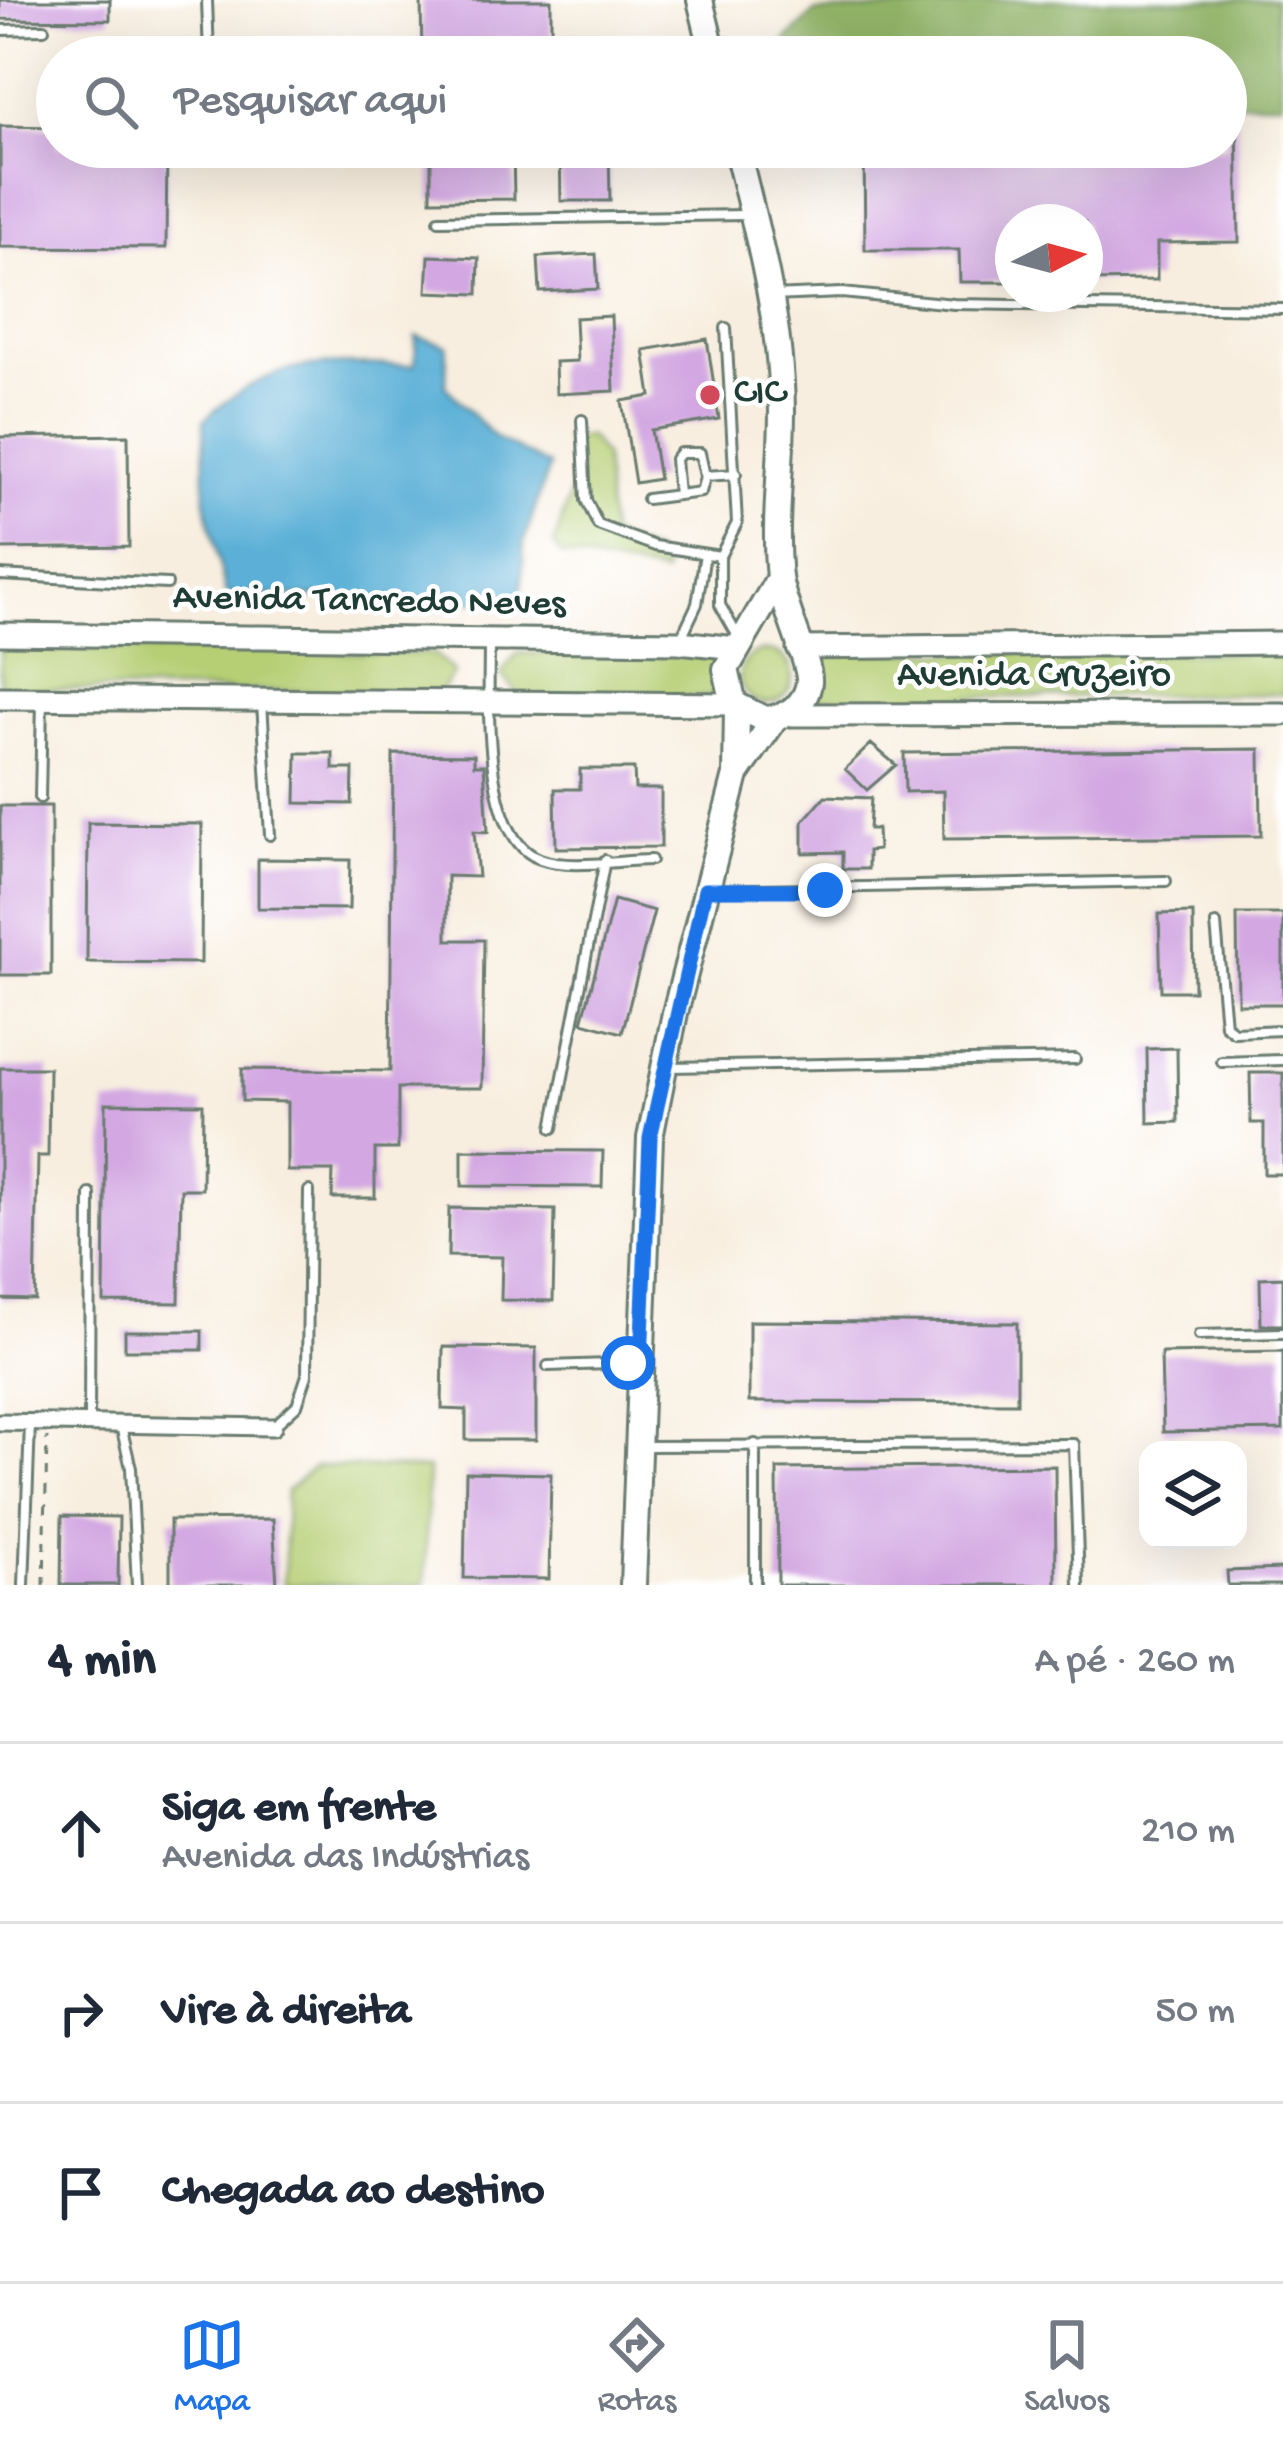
<!DOCTYPE html>
<html lang="pt">
<meta charset="utf-8">
<style>
body{margin:0;font-family:"Gochi Hand",sans-serif;background:#f2f2f3;color:#1f2937}
.controls{position:absolute;right:36px;bottom:36px;display:grid;overflow:hidden;border-radius:24px;box-shadow:0 12px 48px #0002}
.controls button{width:108px;height:108px;display:grid;place-items:center;padding:0;border:0;border-bottom:3px solid #e0e1e3;background:#fff;color:#1f2937;font:60px sans-serif}
.compass{position:absolute;left:995px;top:204px;width:108px;height:108px;border-radius:50%;background:#fff;box-shadow:0 12px 48px #0002;rotate:84deg}
.stop{position:absolute;width:36px;height:36px;margin:-27px;border:9px solid #1a73e8;border-radius:50%;background:#fff}
.stop.end{background:#1a73e8;border-color:#fff;box-shadow:0 3px 12px #0008}
.list{margin:0;padding:0;list-style:none}
h2{display:flex;justify-content:space-between;align-items:center;height:156px;margin:0;padding:0 48px;font-size:51px}
h2 small{font-size:39px;font-weight:400;color:#747a83}
.list li{display:grid;grid-template-columns:78px 1fr auto;gap:36px;align-items:center;box-sizing:border-box;height:180px;padding:0 48px;border-top:3px solid #e0e1e3}
.list b{display:block;font-size:45px;white-space:nowrap}
.list p{margin:0;font-size:39px;white-space:nowrap;color:#747a83}
.list em{font-size:39px;font-style:normal;color:#747a83}
.icon{flex:none;width:66px;height:66px;fill:none;stroke:currentColor;stroke-width:2;stroke-linecap:round;stroke-linejoin:round}
.map{position:relative;flex:none;width:1283px;height:1585px;overflow:hidden}
.search{position:absolute;background:#fff;box-shadow:0 12px 48px #0002;left:36px;right:36px;top:36px;height:132px;display:flex;align-items:center;gap:30px;box-sizing:border-box;padding:0 42px;border-radius:66px;color:#747a83;font-size:45px}
.sheet{height:696px;background:#fff}
nav{display:flex;justify-content:space-around;align-items:center;box-sizing:border-box;height:168px;border-top:3px solid #e0e1e3;background:#fff;font-size:33px;color:#747a83}
nav a{display:grid;justify-items:center;gap:6px}
nav .on{color:#1a73e8}
.map>svg:first-child{display:block}
</style>
<div class="map">
<svg width="1283" height="1585" viewBox="0 0 1283 1585">
<rect width="100%" height="100%" fill="#fff"/>
<filter id="ink" filterUnits="userSpaceOnUse"><feTurbulence type="fractalNoise" baseFrequency=".00833" numOctaves="2"/><feDisplacementMap in="SourceGraphic" scale="24" xChannelSelector="R" yChannelSelector="G"/><feConvolveMatrix kernelMatrix="1 2 1 2 8 2 1 2 1" color-interpolation-filters="sRGB"/></filter>
<filter id="wash" filterUnits="userSpaceOnUse"><feTurbulence type="fractalNoise" baseFrequency=".004" numOctaves="4" result="noise"/><feDisplacementMap in="SourceGraphic" scale="48" xChannelSelector="R" yChannelSelector="G"/><feGaussianBlur stdDeviation="2.7" result="paint"/><feColorMatrix in="noise" values="0 0 0 0 0 0 0 0 0 0 0 0 0 0 0 0 0 1.4 0 .05"/><feComposite in="paint" operator="in"/></filter>
<g filter="url(#wash)">
<rect width="100%" height="100%" fill="#f8eedf"/>
<path fill="#b6cf75" stroke="#6a8654" stroke-width="3" d="M589,436l15,21 6,78 55,23 -1,16 -103,-19 -7,-11 25,-78 -14,-27z
M0,647l435,7 19,19 -14,19 -440,-3z
M740 677a26 26 0 1 1 52 0a26 26 0 1 1-52 0Z
M815,652l468,1v41l-468,5z
M517,653l199,2v42l-197,-1 -18,-22z
M315,1466l113,3 -3,116h-141l2,-94z"/>
<path fill="#90b266" stroke="#58784d" stroke-width="3" d="M971,0h304l7,102 -56,1v-46h-456l45,-45 151,-6z"/>
<path fill="#5bb0d7" stroke="#3d7686" stroke-width="3" d="M416,336l31,9 -1,42 48,50 55,29 -25,76 -3,61 -295,-9 -21,-94 -1,-80c73,-67 118,-55 211,-55z"/>
<g id="blocks">
<path fill="#d3a8e2" d="M0,0h110v20l-110,-1z
M421,0h130v57h-129z
M1226,117h11l2,125 -82,1v37l-72,1v-59h-72v60h-53l-1,-32h-94l-1,-103h362z
M0,126l57,1v20h110l-1,101 -166,-1z
M431,147h82l1,52 -83,1z
M560,147h49l1,54h-49z
M596,254l2,35 -58,3 -2,-35z
M429,256l50,2 -1,36 -51,-2z
M611,316l3,75 -58,3 -1,-32 22,-1 -2,-43z
M707,339l12,80 -68,11 8,49 -24,4 -13,-82 29,-5 -7,-46z
M128,435l1,112 -129,2v-112z
M871,744l25,21 -29,25 -22,-21z
M1260,749l1,87 -317,3 -1,-48 -38,1 -1,-39z
M297,753h36v16h20l-1,35 -56,-1z
M393,754l81,1v10h10l4,67 -14,-1 4,46 -31,-1v64h37l-2,148h-84v61h-23v49h-43l1,-27h-46v-69l-45,-1v-32l148,2z
M580,769h54l1,20h26v58l-105,1 -1,-59h25z
M825,796l46,2 -2,31h8l1,21 -10,1v18h-25v-17l-40,1v-32z
M0,806h51v169h-51z
M88,823l114,1 -1,139 -114,-1z
M258,859l92,1 -1,49 -91,-1z
M614,900l40,11 -32,122 -40,-11z
M1193,913l1,78h-33l-2,-77z
M1237,914h46v90h-45z
M1177,1048l1,74 -30,1 -1,-74z
M0,1068h49l-1,88h-10l-3,144 -35,-1z
M1250,1073h33v101h-19v-51h-13z
M106,1103l97,1 -1,85h-21l-2,114 -75,-1z
M462,1150l141,1 -1,36 -140,-1z
M449,1208l106,2 -2,91 -52,-1 1,-43 -54,-1z
M1283,1277v48h-22l-1,-47z
M749,1321l268,2v80l-268,-1z
M125,1331h77v19h-77z
M443,1347l93,1v92h-70v-30l-24,-1z
M1283,1351v79l-120,2 -2,-79z
M1055,1466l1,119h-278l-1,-116z
M466,1472l85,2 -2,105 -85,-1z
M62,1516l57,1 -1,68h-57z
M273,1519l4,66h-107v-65z
M1283,1569v16h-55l-1,-14z"/>
</g>
</g>
<g filter="url(#ink)">
<use href="#blocks" fill-opacity="0" stroke="#6b7b70" stroke-width="3"/>
<g fill="none" stroke-linecap="round" stroke-linejoin="round">
<g stroke="#6b7b70" stroke-width="14">
<path id="service" d="M207,0l2,57
M0,30l44,-1
M439,220l306,-5
M772,296l70,-3 112,11 329,5
M726,328l11,195 -17,33v49l20,35
M582,420l4,80 12,25 57,21 65,10
M678,495l23,-3 4,-15
M647,499l31,-4 -3,-36 5,-6h20l5,23 31,-2
M0,575l167,9
M681,638l16,-34 8,-50
M489,644c0,52 -8,194 51,215 30,11 79,1 111,1
M262,702l8,133
M40,798l2,-98
M712,890l454,-9
M1216,924l9,101 9,7 49,-2
M1222,1062l61,-2
M671,1067l404,-8
M553,1128l52,-268
M1199,1335l84,-2
M548,1366l92,-3
M89,1422l1,-228
M121,1426l10,42 6,117
M273,1427l24,-22 10,-30 2,-184
M755,1444v141
M646,1446l428,-2 5,141
M24,1585l6,-161"/>
</g>
<g stroke="#6b7b70" stroke-width="21">
<path id="minor" d="M0,1422l273,5"/>
</g>
<g stroke="#6b7b70" stroke-width="27">
<path id="secondary" d="M0,634l679,8 58,6
M798,648l485,-5
M0,698l734,6
M786,715l497,-1"/>
</g>
<g stroke="#6b7b70" stroke-width="30">
<path id="primary" d="M700,0l14,57
M736,147c22,87 45,173 46,264 0,54 -9,112 -3,166 3,27 32,87 30,105 -3,24 -23,36 -45,37l-30,-15 -8,-35 53,-91
M736,775l39,-56
M633,1585l17,-447 25,-125 61,-238 1,-67"/>
</g>
<path stroke="#6b7b70" stroke-width="3" stroke-dasharray="9 9" stroke-linecap="butt" d="M44,1585l3,-148"/>
<use href="#service" stroke="#fff" stroke-width="8"/>
<use href="#minor" stroke="#fff" stroke-width="15"/>
<use href="#secondary" stroke="#fff" stroke-width="21"/>
<use href="#primary" stroke="#fff" stroke-width="24"/>
</g>
</g>
<g fill="none" stroke-linecap="round" stroke-linejoin="round" filter="url(#ink)">
<path stroke="#1a73e8" stroke-width="15" d="M628,1363h13l9,-225 55,-248h120"/>
</g>
<circle fill="#d1495b" stroke="#fff" stroke-width="4.5" cx="710" cy="395" r="12"/>
<g text-anchor="middle" dominant-baseline="central" stroke-width="9" stroke-linejoin="round" paint-order="stroke">
<g font-size="39" fill="#1f3d34" stroke="#fff" text-anchor="start">
<text x="734" y="395">CIC</text>
</g>
<g font-size="39" fill="#1f3d34" stroke="#fff">
<text transform="translate(369 603) rotate(1)">Avenida Tancredo Neves</text>
<text x="1034" y="677">Avenida Cruzeiro</text>
</g>
</g>
</svg>
<div class="controls">
<button><svg class="icon" aria-label="layers" viewBox="0 0 24 24"><path d="M12 4l9 5-9 5-9-5zM3 14l9 5 9-5"/></svg></button>
</div>
<svg class="compass" viewBox="-18 -18 36 36"><path d="M0-13l5 13h-10z" fill="#e53935"/><path d="M0 13l5-13h-10z" fill="#747a83"/></svg>
<div class="stop" style="left:628px;top:1363px"></div>
<div class="stop end" style="left:825px;top:890px"></div>
<div class="search"><svg class="icon" aria-label="search" viewBox="0 0 24 24"><circle cx="10" cy="10" r="6"/><path d="M15 15l6 6"/></svg>Pesquisar aqui</div>
</div>
<section class="sheet">
<h2>4 min<small>A pé · 260 m</small></h2>
<ul class="list">
<li><svg class="icon" aria-label="ahead" viewBox="0 0 24 24"><path d="M12 20V5M6 11l6-6 6 6"/></svg><div><b>Siga em frente</b><p>Avenida das Indústrias</p></div><em>210 m</em></li>
<li><svg class="icon" aria-label="right" viewBox="0 0 24 24"><path d="M7 20v-9h11M14 6l5 5-5 5"/></svg><div><b>Vire à direita</b></div><em>50 m</em></li>
<li><svg class="icon" aria-label="arrive" viewBox="0 0 24 24"><path d="M6 21V4h12l-3 4 3 4H6"/></svg><div><b>Chegada ao destino</b></div></li>
</ul>
</section>
<nav>
<a class="on"><svg class="icon" aria-label="map" viewBox="0 0 24 24"><path d="M3 6l6-2 6 2 6-2v14l-6 2-6-2-6 2zM9 4v14M15 6v14"/></svg>Mapa</a>
<a><svg class="icon" aria-label="directions" viewBox="0 0 24 24"><path d="M12 3l9 9-9 9-9-9zM9 14v-3h6M13 9l2 2-2 2"/></svg>Rotas</a>
<a><svg class="icon" aria-label="saved" viewBox="0 0 24 24"><path d="M7 4h10v16l-5-4-5 4z"/></svg>Salvos</a>
</nav>
